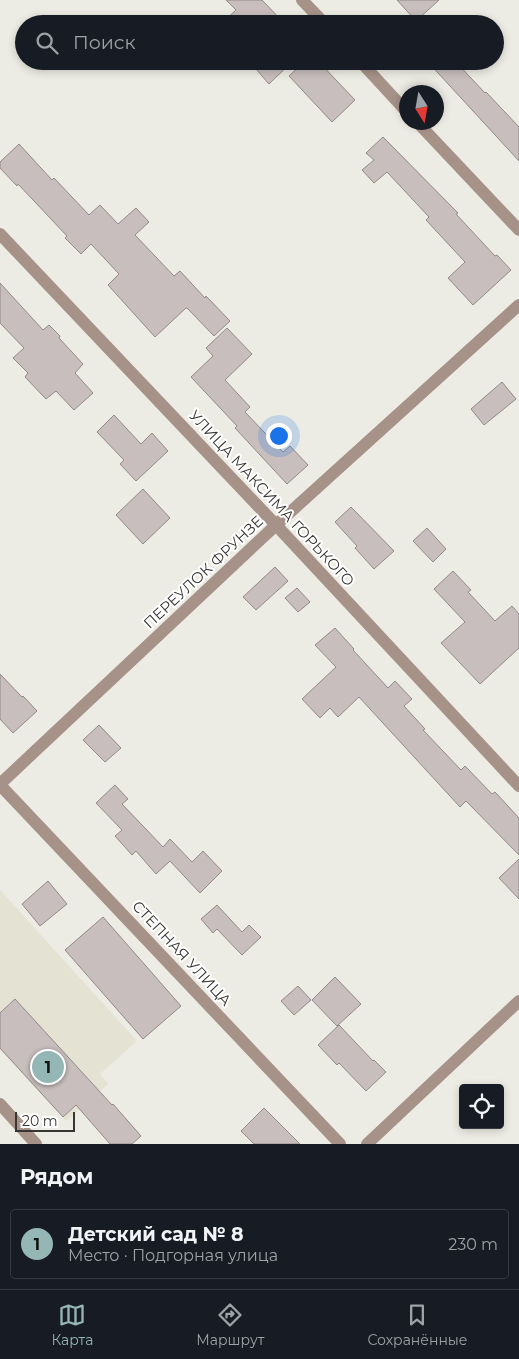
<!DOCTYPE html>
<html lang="ru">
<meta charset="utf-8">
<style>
body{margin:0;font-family:Montserrat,sans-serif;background:#20242c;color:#f1f3f6}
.controls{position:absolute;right:15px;bottom:15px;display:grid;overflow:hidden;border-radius:5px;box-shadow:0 2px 8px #0003}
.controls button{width:45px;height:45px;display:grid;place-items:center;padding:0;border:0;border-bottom:1px solid #363941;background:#171b24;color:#f1f3f6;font:25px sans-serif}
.compass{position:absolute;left:399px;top:85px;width:45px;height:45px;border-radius:50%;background:#171b24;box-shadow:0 2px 8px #0003;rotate:169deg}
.scale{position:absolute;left:15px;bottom:12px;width:60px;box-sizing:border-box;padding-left:5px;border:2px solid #373633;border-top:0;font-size:14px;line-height:18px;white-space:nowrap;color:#373633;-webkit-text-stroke:4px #fff;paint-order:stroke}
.you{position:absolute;left:278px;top:435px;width:18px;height:18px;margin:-12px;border:4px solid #fff;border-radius:50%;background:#1a73e8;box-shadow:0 0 0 8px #1a73e833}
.badge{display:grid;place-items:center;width:32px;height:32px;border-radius:50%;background:#94b6b4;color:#111;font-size:16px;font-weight:700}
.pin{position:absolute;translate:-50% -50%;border:2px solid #fff;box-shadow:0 1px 5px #0006}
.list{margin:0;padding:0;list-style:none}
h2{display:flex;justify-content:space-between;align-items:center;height:65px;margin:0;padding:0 20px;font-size:21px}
h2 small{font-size:16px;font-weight:400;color:#9ea1a6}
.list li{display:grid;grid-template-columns:32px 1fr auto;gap:15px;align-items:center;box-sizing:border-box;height:70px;margin:0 10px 10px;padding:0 10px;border:1px solid #363941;border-radius:5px}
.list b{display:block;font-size:19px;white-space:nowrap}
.list p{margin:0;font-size:16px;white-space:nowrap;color:#9ea1a6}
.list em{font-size:16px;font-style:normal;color:#9ea1a6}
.icon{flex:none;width:28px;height:28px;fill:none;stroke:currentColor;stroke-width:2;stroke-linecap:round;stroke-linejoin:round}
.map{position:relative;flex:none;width:519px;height:1144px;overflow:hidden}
.search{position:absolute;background:#171b24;box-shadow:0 2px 8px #0003;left:15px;right:15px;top:15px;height:55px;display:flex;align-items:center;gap:12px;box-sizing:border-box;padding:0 18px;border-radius:28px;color:#9ea1a6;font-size:19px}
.sheet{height:145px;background:#171b24}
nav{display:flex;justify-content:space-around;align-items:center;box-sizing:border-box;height:70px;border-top:1px solid #363941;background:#171b24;font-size:14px;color:#9ea1a6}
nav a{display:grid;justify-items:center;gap:2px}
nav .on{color:#94b6b4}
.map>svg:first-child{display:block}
</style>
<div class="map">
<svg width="519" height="1144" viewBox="0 0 519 1144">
<rect width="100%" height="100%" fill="#edece4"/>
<path fill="#e4e2d3" d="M0,890l137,151 -37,33 8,10 -42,37 -66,-71z"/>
<path fill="#c7bebd" stroke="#928989" d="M226,0h36l23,24h-64l15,-14z
M397,0h42l-23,21z
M249,61h44l-24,23z
M305,61h13l37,39 -23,22 -43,-46z
M427,61h28l30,32 1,-1 33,35v34z
M383,137l75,76 -2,1 39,42 2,-1 14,15 -38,35 -25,-27 17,-16 -39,-42 3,-3 -42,-45 -13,11 -12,-13 12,-10 -8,-7z
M19,144l33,36 2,-2 35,37 11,-10 18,19 18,-16 13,14 -14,13 39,41 6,-5 25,27 1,-2 24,25 -16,15 -27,-28h-1l-31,29 -47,-52 11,-11 -28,-30 -10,10 -16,-16 2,-2 -49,-52 -1,2 -17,-18v-6z
M0,283l43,47 6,-5 11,11 -1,2 24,26 -8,9 18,20 -19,17 -18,-19 -10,8 -21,-22 3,-4 -15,-15 11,-10 -24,-25z
M227,328l25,26 -27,26 25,27 -5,5 38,40 7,-6 18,19 -21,19 -52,-56 2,-2 -46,-49 22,-21 -7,-8z
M502,382l14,17 -32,26 -13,-16z
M114,415l27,29 11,-11 16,18 -32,30 -16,-17 4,-4 -27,-28z
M143,489l27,29 -27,26 -27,-29z
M351,507l43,44 -20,18 -19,-21 2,-2 -22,-24z
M427,528l19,21 -13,13 -20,-21z
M275,567l13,14 -32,29 -13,-13z
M453,571l18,19 -3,2 27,29 17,-15 7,8v34l-39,36 -39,-41 24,-21 -31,-33z
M297,588l13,14 -12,10 -13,-14z
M335,628l19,21 -1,1 35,38 7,-7 17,18 -8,7 21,23 -2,1 38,40 4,-4 27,28 3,-2 24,26v37l-53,-54 -6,6 -101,-110 -21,20 -8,-9 -10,10 -18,-19 34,-32 -21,-22z
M0,674l22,23 1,-1 14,15 -24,22 -13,-14z
M99,725l22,23 -16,14 -22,-22z
M115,785l13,14 -6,5 41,43 7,-8 22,23 11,-11 19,20 -22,22 -30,-32 -14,13 -20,-23 -4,4 -17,-19 7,-6 -26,-27z
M519,859v40l-20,-21z
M48,881l19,23 -27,22 -18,-22z
M217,905l25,27 7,-7 12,12 -19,18 -25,-26 -4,4 -12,-14z
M103,917l78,89 -38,33 -78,-89z
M335,977l26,27 -24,22 -25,-26z
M298,986l13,14 -17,15 -13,-14z
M15,999l97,106 1,-1 28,32 -9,8h-22l-34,-39 -13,12 -63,-69v-35z
M339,1025l34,36 1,-1 12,12 -20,19 -27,-28 -2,2 -19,-20z
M264,1108l36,36h-46l-13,-13z"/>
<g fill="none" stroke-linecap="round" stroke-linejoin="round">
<path stroke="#a69288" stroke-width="12" d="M302,0l23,24
M360,61l46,50
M417,122l102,108
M0,234l276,291 243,261
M0,784l276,-259 243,-220
M0,785l340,359
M0,1104l36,40
M367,1144l152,-143"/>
</g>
<g text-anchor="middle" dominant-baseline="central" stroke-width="4" stroke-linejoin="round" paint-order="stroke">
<g font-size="15" fill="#373633" stroke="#fff">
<text transform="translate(272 498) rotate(47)">УЛИЦА МАКСИМА ГОРЬКОГО</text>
<text transform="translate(203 572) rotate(-43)">ПЕРЕУЛОК ФРУНЗЕ</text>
<text transform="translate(182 953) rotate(47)">СТЕПНАЯ УЛИЦА</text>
</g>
</g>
</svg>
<div class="controls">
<button><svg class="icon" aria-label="locate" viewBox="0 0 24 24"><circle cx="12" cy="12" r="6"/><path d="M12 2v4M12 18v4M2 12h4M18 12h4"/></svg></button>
</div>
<svg class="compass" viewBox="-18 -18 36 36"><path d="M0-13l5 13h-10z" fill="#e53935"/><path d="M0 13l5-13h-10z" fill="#9ea1a6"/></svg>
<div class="scale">20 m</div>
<div class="you"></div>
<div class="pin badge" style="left:48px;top:1067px">1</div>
<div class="search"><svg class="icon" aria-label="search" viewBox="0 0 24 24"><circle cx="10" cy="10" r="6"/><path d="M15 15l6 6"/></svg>Поиск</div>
</div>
<section class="sheet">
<h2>Рядом<small></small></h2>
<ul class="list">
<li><span class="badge">1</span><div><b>Детский сад № 8</b><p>Место · Подгорная улица</p></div><em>230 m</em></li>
</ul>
</section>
<nav>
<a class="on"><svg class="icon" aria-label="map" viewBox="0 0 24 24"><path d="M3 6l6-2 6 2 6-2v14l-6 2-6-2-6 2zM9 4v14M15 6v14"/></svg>Карта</a>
<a><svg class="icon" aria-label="directions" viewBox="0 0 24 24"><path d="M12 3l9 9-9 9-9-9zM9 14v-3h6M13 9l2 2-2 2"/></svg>Маршрут</a>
<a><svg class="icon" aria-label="saved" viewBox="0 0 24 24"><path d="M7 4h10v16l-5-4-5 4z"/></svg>Сохранённые</a>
</nav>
